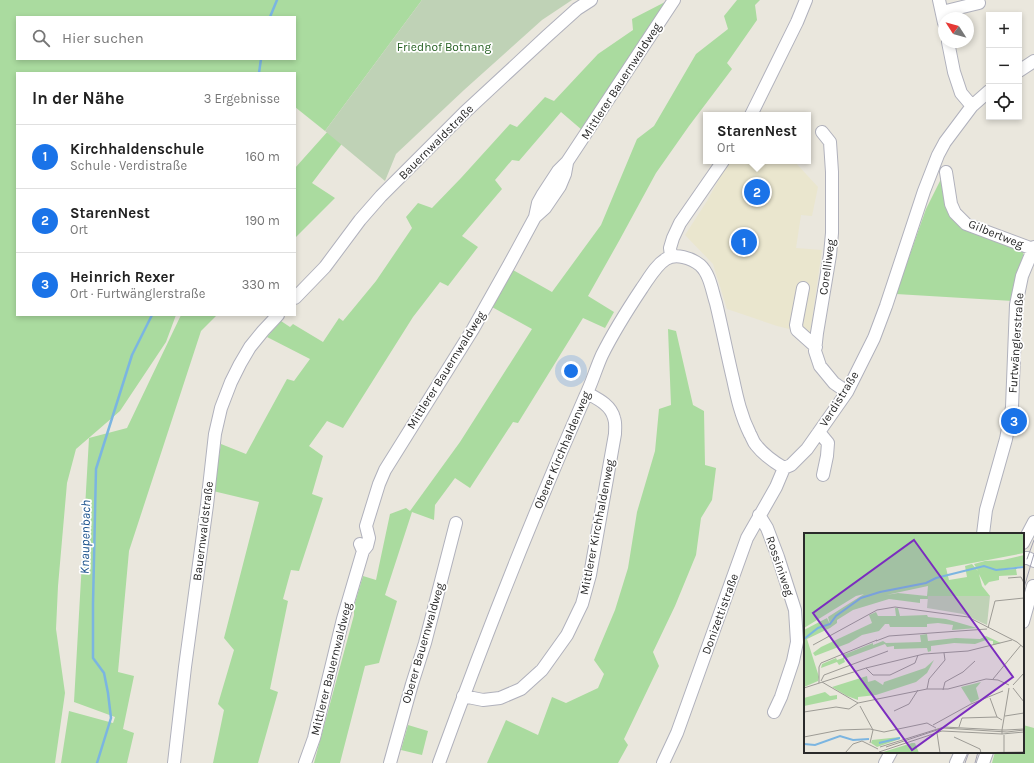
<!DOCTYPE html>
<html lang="de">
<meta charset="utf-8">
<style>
body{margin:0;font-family:Karla,sans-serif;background:#f6f6f6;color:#222}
.controls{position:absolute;right:12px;top:12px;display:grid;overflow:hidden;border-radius:0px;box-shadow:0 2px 6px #0003}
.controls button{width:36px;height:36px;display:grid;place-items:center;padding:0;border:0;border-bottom:1px solid #e0e0e0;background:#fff;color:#222;font:20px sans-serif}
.compass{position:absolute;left:938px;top:12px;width:36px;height:36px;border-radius:50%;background:#fff;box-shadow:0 2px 6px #0003;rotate:306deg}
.you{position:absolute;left:571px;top:371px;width:14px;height:14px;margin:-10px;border:3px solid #fff;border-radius:50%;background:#1a73e8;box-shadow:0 0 0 6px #1a73e833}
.badge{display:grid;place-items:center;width:26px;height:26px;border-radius:50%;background:#1a73e8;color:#fff;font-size:13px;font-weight:700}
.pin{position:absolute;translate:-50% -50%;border:2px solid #fff;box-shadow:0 1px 4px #0006}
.popup{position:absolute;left:703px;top:112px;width:108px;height:52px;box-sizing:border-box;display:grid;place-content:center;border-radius:0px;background:#fff;filter:drop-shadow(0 1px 3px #0005);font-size:13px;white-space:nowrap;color:#767676}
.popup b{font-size:15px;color:#222}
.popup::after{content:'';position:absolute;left:50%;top:100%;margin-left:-8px;border:8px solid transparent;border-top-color:#fff}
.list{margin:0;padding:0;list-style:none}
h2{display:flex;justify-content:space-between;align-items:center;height:52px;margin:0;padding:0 16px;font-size:17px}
h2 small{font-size:13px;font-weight:400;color:#767676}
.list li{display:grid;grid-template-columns:26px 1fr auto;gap:12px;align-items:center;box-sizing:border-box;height:64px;padding:0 16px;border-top:1px solid #e0e0e0}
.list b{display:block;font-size:15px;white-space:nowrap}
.list p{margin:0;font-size:13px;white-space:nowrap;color:#767676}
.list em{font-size:13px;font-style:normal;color:#767676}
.icon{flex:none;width:22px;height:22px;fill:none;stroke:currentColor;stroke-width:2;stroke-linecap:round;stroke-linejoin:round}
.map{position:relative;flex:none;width:1034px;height:763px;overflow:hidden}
.search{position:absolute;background:#fff;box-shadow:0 2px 6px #0003;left:16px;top:16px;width:280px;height:44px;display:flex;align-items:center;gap:10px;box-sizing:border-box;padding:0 14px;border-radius:0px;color:#767676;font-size:15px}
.panel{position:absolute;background:#fff;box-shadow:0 2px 6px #0003;left:16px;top:72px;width:280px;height:244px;border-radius:0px}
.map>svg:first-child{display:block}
</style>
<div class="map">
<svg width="1034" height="763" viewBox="0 0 1034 763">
<rect width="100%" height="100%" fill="#eae7dd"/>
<path fill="#eae6ce" d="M729,161l66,1 23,25 -6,29 -11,-1 -5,33 26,2 -12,84 -33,-8 -50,-17 -14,-45 -28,-29 22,-34z"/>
<path fill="#aadb9f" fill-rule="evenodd" d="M0,0h422l-97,131 -30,-24v-34h-278v242h159l-10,27 -46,69 -44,38 -9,34 -9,103 -2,43 9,64 -10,70h-55zM17,17h278v42h-278z
M737,0h23l-5,5 2,15 -30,43 5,6 -43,57 -33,47 -37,68 -31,55 26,16 -9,16 -22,-10 -65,105 -5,-1 -43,66 -15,-10 -20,27 -1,15 -22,-8 -27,83 12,6 -18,62 -14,3 -25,97h-26l40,-148v-9l9,-30 13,4 14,-66 16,-6 4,3 50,-69 72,-113 -40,-22 21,-37 39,22 49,-67 36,-86 17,-13 42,-72 32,-25 -4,-13z
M667,1l-85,129 -21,-18 -42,49 -7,-1 -17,20 7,9 -40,47 16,11 -30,39 -8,-4 -27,35 -70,111 -16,-7 -18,25 14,10 -11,38 11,4 -24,73 -8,-1 -8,29 5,2 -18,88 8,3 -20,71h-45l11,-53 -6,-6 16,-54 -10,-12 35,-136 -46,-11 8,-47 25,10 41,-75 7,2 16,-22 -43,-22 14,-16 9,6 3,-3 30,18 16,-24 4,3 33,-40 36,-53 -6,-11 12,-14 14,5 29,-30 49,-54 7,3 28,-30 9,4 44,-47 35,-24 -1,-11z
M329,130l15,11 -32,42 23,15 -40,40v-70z
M943,175l9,42 72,34 -11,50 -117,-7 30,-85z
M181,315h36l-16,16 -72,220 -11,121 16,4 -11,53 11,4 -7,30h-66l8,-52 44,12 2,-6 -41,-15 15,-264 38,-10z
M668,329l8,2 17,74 11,6 1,54 11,3 -4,32 -11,18 -5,37 -21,51 -22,46 6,14 -35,73 4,6 -10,18h-131l19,-43 32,15 14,-38 14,6 32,-15 6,-14 -10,-14 21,-50 13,-42 9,-56 18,-61 4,-42 12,-4z
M408,725l20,6 -6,24 -21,-5z
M1023,725l11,3v35h-42l3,-11h28z"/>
<path fill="#bfd2b6" d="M422,0h150l-30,20 -78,70 -68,64 -11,27 -60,-50z"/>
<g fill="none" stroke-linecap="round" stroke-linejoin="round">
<path stroke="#7bb5e1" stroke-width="2.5" d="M270,17l7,-17
M259,73l2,-14
M97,763l14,-45 -3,-25 -4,-20 -11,-15v-54l3,-135 36,-114 20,-40"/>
<g stroke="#b0b1bc" stroke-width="14">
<path id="minor" d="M939,0l5,23
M942,12l37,-9
M948,42l6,30 7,21 11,13
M1019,71l15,-10
M751,115l46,-93 9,-22
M822,132l8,10 2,30v61l-2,22 -13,78 -2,18 5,15 14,17 13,9
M946,172l5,32 4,9 11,11 67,25
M535,217l10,-9 15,-22 5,-12 2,-11
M671,256l-1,-8 3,-10 7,-15 43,-62
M803,288l-7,37 1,5 19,17
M295,298l30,-31 35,-47 21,-24 83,-83 83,-77 30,-27 14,-9
M819,432l9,11 -1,13 -4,19
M759,515l8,13 11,29 17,53 2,32 -4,19 -12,36 -7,15
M983,534l3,-24 20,-71 6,-32 4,-102 6,-29 12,-29
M1023,543l11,-21
M363,551l4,-5 2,-8 -3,-12 13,-42 6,-14 88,-141 36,-64 26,-48 3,-14 5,-9 15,-23 9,-9 107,-162
M1023,558h5l6,3
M1023,622l10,-36
M463,696l20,4 17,-2 21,-9 21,-19 25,-35 15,-31 8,-29 25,-141c0,-5 1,-11 -1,-16 -3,-13 -16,-19 -27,-25
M174,763l11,-96 22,-162 8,-71 6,-26 10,-26 9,-18 10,-17 13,-16 15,-16
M305,763l9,-25 29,-119 20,-68 -3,-7
M390,763l22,-79 13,-41 31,-120
M439,763c45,-124 93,-246 146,-366 7,-14 11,-29 17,-42 12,-24 26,-46 40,-67 7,-10 14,-23 24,-29 10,-6 25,-1 34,6 10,9 12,26 16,38 6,25 11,51 17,76 4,19 8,37 17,55 2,3 3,8 6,11 7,9 18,17 28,23l7,-3 16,-16 40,-57 27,-54 12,-32 38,-115 14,-36 7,-13 27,-36 17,-15
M663,763l14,-30 70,-195 29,-51 8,-19
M885,763l6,-11
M956,763l5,-11
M983,763l4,-11"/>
</g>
<use href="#minor" stroke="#fff" stroke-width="12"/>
<path stroke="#a1a0b2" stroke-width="1" d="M1027,559l7,-19
M1023,591l11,-37
M965,763l4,-11
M975,763l3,-11"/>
</g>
<g text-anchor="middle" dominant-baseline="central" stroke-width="3.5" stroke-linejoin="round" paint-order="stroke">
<g font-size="12" fill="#245f21" stroke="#fff">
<text x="444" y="47">Friedhof Botnang</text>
</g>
<g font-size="12" fill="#2a2a2a" stroke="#fff">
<text transform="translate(621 81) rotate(-57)">Mittlerer Bauernwaldweg</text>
<text transform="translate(436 142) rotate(-45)">Bauernwaldstraße</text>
<text transform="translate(996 234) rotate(22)">Gilbertweg</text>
<text transform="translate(827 267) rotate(-82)">Corelliweg</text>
<text transform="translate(1016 343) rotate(-86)">Furtwänglerstraße</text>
<text transform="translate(446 370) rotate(-58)">Mittlerer Bauernwaldweg</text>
<text transform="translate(839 399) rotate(-58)">Verdistraße</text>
<text transform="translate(562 450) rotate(-67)">Oberer Kirchhaldenweg</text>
<text transform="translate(597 527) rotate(-79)">Mittlerer Kirchhaldenweg</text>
<text transform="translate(203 531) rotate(-83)">Bauernwaldstraße</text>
<text transform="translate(780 566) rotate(71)">Rossiniweg</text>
<text transform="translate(720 614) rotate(-70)">Donizettistraße</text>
<text transform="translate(423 643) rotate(-74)">Oberer Bauernwaldweg</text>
<text transform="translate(331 669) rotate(-76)">Mittlerer Bauernwaldweg</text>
</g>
<g font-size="13" font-style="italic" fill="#1b528c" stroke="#fff">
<text transform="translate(85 537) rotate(-89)">Knaupenbach</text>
</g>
</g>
<g transform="translate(804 533)">
<rect width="220" height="220" fill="#eae7dd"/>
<path d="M0,0h220v20l-78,15 3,12 18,-3 -2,-11 7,-2 6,7 -4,-7 11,-3 18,-1 21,-5v11l-29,4 21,-1 1,6 -18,1v4l-10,2 -4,4 -6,-12 3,12 8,10h-62v3h-8v4l-31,-4 -36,11 -16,10v3l-7,5 -23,11 12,38 -1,4 -14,6v-57l23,-12 3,6 -2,-7 36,-23 -8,2 -52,32zM124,53l-1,10 -29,-3 -12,2zM91,75h3l2,8 27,-1 1,2 18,2 31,9 -25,2 1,-5 -15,-2 -11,1v3h-37l-1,-3h-4l-6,7 -17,4 -13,8 -34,13 -2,-3 8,-6 51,-24 -3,-8 7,-3 2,4h18zM123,101l1,7 28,-3 24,1 6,-3 15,7 -8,2v-4l-7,-1 -11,4 -21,-1 -23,3v5l-3,1 -1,-4 -33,1v-3l-7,1 -2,-3 -41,15 1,3 -6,3 -2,-3 -16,6 1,-4 14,-6 1,2 6,-2v-3l30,-12v2l10,-4 3,2 35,-1 -1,-7zM130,127l-7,13 -11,9 -40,13 -18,2v3l-11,-4 -15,-9 35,-11 1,6 7,-2 8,5 1,-3 41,-14zM177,149l-5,6 3,11 -8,4 -10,-16zM21,159l5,4 7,-1v4l-33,7v-8zM96,204v2l-23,8 -6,-4 1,-3zM108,210h3l4,10h-39z" fill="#aadb9f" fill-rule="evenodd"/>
<path d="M124,63h62l-3,29 -24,-11 -36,-6z" fill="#bfd2b6"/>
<path fill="none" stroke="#7bb5e1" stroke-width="2" d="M0,106l14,-11 12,-4 6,-8 25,-18 19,-6 46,-9 10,-5 48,-12 12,4 28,-3M75,210l21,-5M0,211l11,1 25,-9 13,4 16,-1"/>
<path fill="none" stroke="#9d9b95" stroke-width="1" d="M204,45l13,-1 3,6M184,95l7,-27 29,-3M72,108l13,-5 98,-7M9,112l64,-35 18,-3 73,10 49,25 7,6M140,120l1,7 -16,19 -2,10h21l38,-10 12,1 11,5M62,135l7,7h17l25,-12 3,-8M189,146l28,-34M17,148l3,-6 64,-24M18,149l36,21M15,150v-16l2,-4 56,-23M209,152l11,-12M0,155l62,-20 58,-14 44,-3 44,-11M209,155l11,14M139,157l2,-8 18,-10 12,-11M186,165l7,19M54,170l69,-14M56,173l13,24 -3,13M90,178l15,-7 9,-14M0,179l32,-5 13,2 9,-6M201,183l19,-3M129,192l38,-21 32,-13M155,194l3,-9 35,-1 5,3M198,197l7,-42M202,197h-4v4l22,-2M202,197l18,-1M133,200l3,20M200,202v17M0,204l36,-7 30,-1 14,3 43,-9 9,5M150,204l26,12 1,4M76,214l64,-20 58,3M82,214l57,-19 64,4 17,-2M75,219l63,-21 60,3M41,220l8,-9 9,-3 16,8M163,220l57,-1"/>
<path fill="#7b2cbf" fill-opacity="0.15" stroke="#7b2cbf" stroke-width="2" d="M110,7l99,137 -101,73 -99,-137z"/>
<rect width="220" height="220" fill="none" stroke="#2a2a2a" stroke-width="2"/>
</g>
</svg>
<div class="controls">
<button>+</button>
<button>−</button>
<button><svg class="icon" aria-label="locate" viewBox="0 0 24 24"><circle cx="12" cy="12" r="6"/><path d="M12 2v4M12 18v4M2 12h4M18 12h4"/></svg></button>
</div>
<svg class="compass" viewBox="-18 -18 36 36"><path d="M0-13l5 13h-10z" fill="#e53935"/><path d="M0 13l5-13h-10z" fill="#767676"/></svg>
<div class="you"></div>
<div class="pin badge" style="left:744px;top:242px">1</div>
<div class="pin badge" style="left:757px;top:192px">2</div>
<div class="popup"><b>StarenNest</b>Ort</div>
<div class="pin badge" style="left:1014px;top:421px">3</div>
<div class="search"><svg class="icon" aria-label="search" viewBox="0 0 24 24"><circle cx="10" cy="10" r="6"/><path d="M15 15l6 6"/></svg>Hier suchen</div>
<section class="panel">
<h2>In der Nähe<small>3 Ergebnisse</small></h2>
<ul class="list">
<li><span class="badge">1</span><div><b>Kirchhaldenschule</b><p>Schule · Verdistraße</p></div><em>160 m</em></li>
<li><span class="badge">2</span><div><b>StarenNest</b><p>Ort</p></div><em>190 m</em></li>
<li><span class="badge">3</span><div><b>Heinrich Rexer</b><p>Ort · Furtwänglerstraße</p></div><em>330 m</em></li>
</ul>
</section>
</div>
